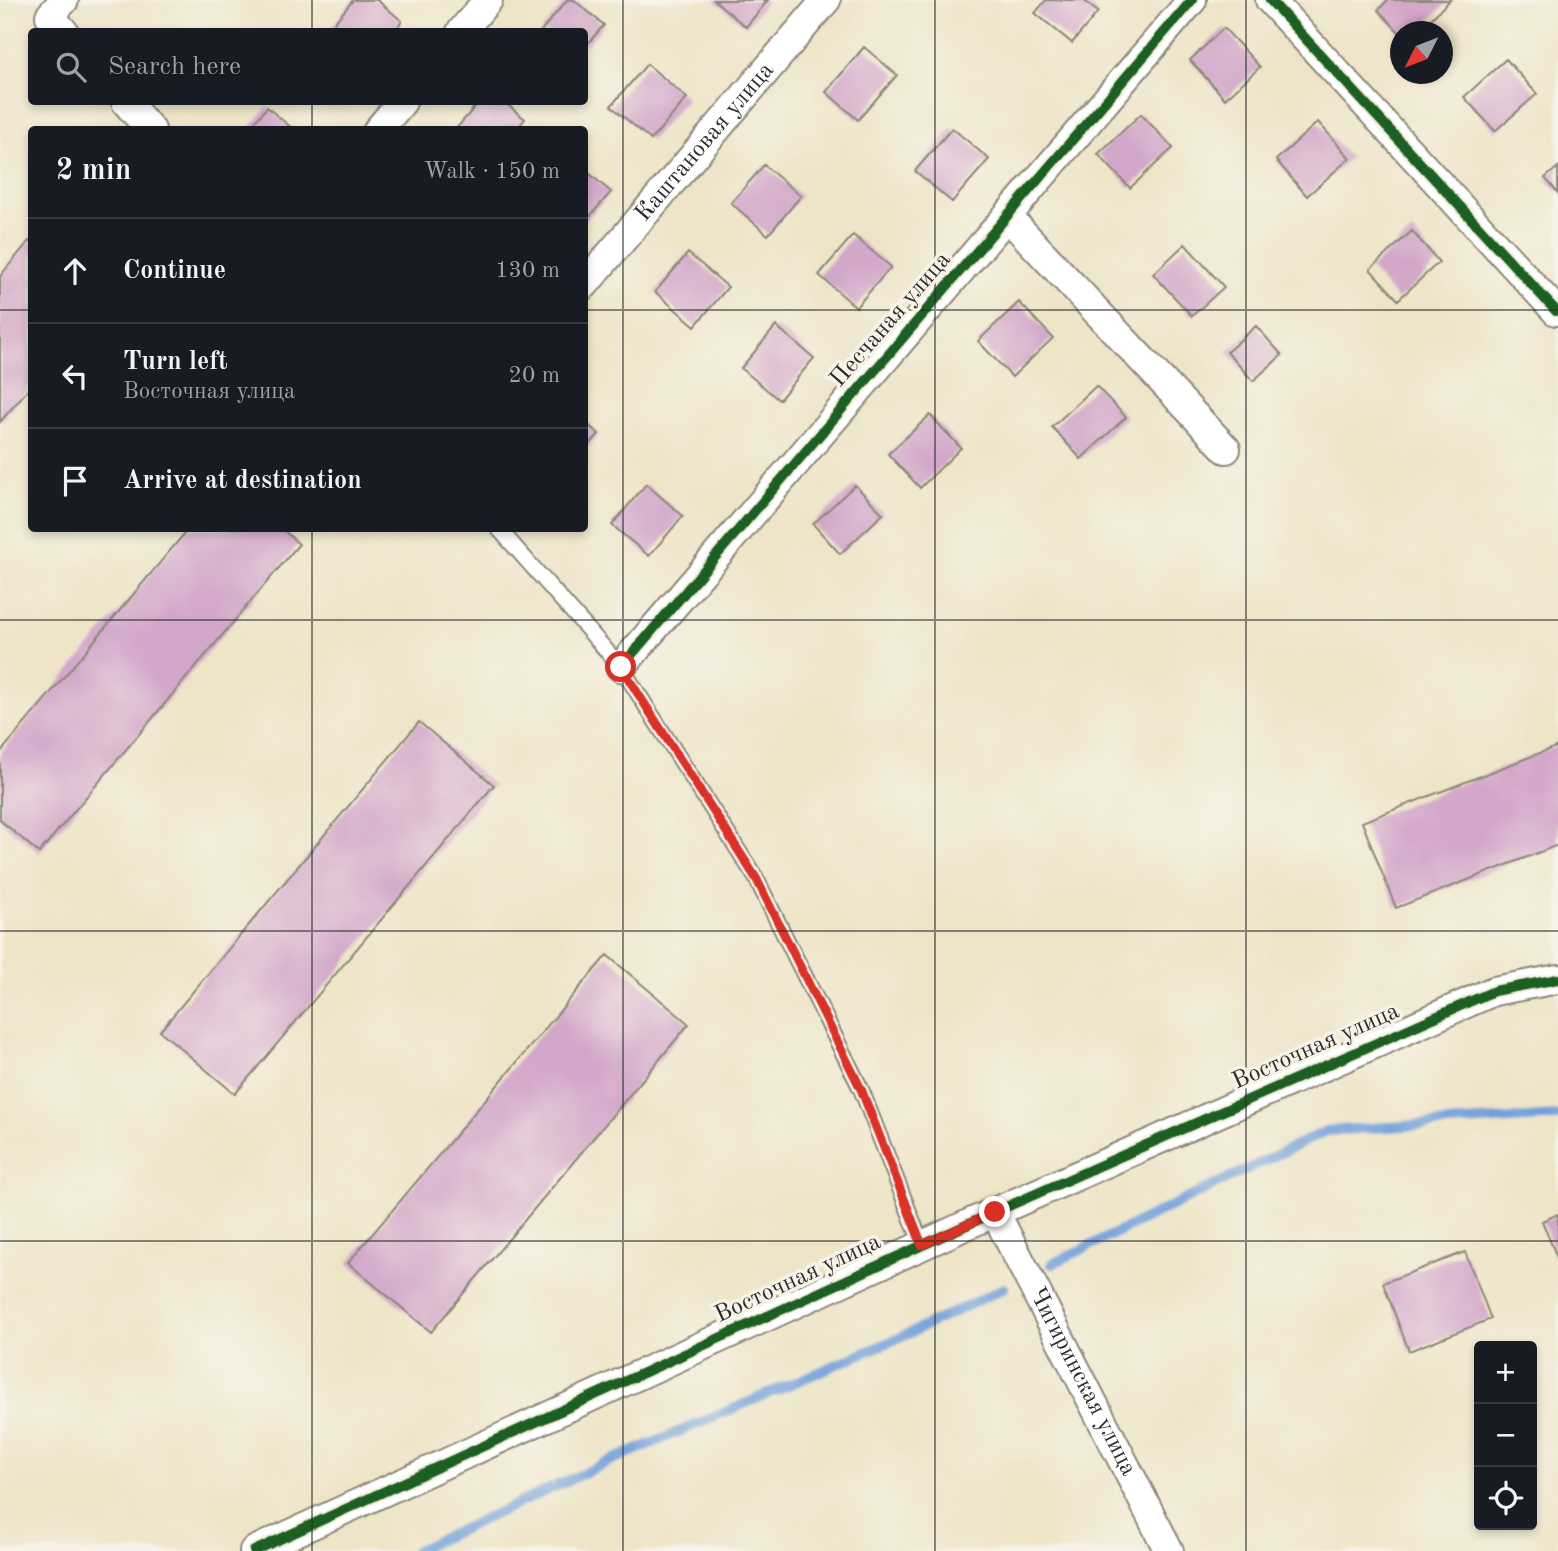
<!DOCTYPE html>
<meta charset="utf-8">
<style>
body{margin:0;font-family:"Old Standard TT",serif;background:#20242c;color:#f1f3f6}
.controls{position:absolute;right:21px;bottom:21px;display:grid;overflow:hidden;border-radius:7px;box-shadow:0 4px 10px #0003}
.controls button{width:63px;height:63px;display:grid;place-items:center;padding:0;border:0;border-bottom:2px solid #363941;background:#171b24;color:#f1f3f6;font:35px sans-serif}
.compass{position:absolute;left:1390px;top:21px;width:63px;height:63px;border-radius:50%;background:#171b24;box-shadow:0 4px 10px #0003;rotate:228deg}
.stop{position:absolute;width:21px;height:21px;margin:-16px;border:5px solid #d93025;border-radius:50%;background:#fff}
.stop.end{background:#d93025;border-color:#fff;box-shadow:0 2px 7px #0008}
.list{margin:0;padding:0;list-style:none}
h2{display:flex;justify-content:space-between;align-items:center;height:91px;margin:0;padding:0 28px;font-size:30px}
h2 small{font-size:23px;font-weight:400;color:#9ea1a6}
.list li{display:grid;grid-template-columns:46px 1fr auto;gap:21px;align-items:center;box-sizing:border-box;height:105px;padding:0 28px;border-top:2px solid #363941}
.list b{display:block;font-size:26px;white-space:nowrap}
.list p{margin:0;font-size:23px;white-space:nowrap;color:#9ea1a6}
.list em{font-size:23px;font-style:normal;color:#9ea1a6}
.icon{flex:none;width:38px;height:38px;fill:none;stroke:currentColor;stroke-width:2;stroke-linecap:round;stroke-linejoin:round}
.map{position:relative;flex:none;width:1558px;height:1551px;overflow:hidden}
.search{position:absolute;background:#171b24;box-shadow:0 4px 10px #0003;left:28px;top:28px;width:560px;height:77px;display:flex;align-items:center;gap:18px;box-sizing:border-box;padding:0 24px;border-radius:7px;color:#9ea1a6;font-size:26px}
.panel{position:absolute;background:#171b24;box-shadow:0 4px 10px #0003;left:28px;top:126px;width:560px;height:406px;border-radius:7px}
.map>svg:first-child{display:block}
</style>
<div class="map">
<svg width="1558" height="1551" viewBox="0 0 1558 1551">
<rect width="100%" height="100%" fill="#f7f3e8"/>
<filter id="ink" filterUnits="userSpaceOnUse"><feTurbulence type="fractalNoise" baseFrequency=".0143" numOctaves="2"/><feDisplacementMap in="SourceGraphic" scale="14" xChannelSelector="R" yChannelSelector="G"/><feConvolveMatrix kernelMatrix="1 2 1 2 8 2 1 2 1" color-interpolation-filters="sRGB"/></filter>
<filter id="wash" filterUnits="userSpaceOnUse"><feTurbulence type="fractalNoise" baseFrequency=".00686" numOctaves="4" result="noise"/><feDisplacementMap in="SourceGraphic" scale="28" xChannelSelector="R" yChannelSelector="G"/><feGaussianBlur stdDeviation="1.57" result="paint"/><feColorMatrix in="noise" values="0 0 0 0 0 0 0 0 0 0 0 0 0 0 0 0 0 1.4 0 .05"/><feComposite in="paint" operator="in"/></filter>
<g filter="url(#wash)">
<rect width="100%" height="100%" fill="#eee5c8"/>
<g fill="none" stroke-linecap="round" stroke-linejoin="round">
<path stroke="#709fd9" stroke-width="10" d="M1052,1264l274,-133 232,-15
M415,1551l193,-89 300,-128 96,-46"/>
</g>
<g id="blocks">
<path fill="#d3a7c9" d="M353,0h24l25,21 -8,11h-59l-5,-4z
M567,0h7l30,25 -20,23v-16h-44z
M714,0h54l-22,27z
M1046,0h37l15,12 -26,31 -37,-30z
M1388,0h62l-32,32h-18v1l-22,-23z
M1224,28l36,39 -35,32 -35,-39z
M864,47l33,28 -39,45 -32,-28z
M1506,59l31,35 -42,37 -31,-34z
M647,64l40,34 -36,42 -40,-34z
M479,102h25l21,17 -9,11h-61z
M267,107l27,23h-46z
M1141,114l32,34 -43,40 -32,-34z
M1318,122l32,36 -43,38 -31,-36z
M952,128l37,31 -37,43 -37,-31z
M764,165l37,31 -33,39 -37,-32z
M1558,167v26l-13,-15z
M584,169l27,23 -27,31z
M1412,231l27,31 -41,38 -28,-31z
M853,235l38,32 -35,40 -37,-32z
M29,241l3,2v142l-32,37v-146z
M1185,244l39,43 -32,29 -39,-42z
M688,253l40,34 -33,39 -40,-34z
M1019,302l34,36 -41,39 -34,-36z
M776,326l38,32 -35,42 -38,-32z
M1256,326l26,29 -29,26 -26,-29z
M1096,386l30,31 -45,42 -29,-32z
M930,415l31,33 -41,40 -32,-34z
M584,421l15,13 -15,17z
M646,484l37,32 -34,40 -37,-31z
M855,485l28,29 -43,40 -27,-30z
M189,528h92l18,16 -260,309 -39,-33v-67z
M419,722l75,63 -259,309 -75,-63z
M1558,746v99l-162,63 -34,-86z
M607,955l82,69 -258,308 -83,-69z
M1558,1214v46l-16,-39z
M1465,1252l26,67 -82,32 -26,-68z"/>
</g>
</g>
<g filter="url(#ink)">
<use href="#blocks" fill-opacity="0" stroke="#8c887a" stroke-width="2"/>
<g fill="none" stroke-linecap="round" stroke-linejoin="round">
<g stroke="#8c887a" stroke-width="18">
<path id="lane" d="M498,528l123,139 135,211 105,211 61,156"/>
</g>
<g stroke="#8c887a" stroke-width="32">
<g id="street">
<path d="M64,0l-14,16 14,16"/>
<path d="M1270,0l286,311"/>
<path d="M461,32l27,-32"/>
<path d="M126,102l25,28"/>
<path d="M378,130l24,-28"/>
<path d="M1007,216l219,233"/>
<path id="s1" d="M584,285l242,-285"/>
<path d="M621,667l571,-667"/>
<path id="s2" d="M995,1212l174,339"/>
<path d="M254,1551l741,-339 499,-221 64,-12"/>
</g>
</g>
<use href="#lane" stroke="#fff" stroke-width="14"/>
<use href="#street" stroke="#fff" stroke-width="28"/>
<g stroke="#f7f3e8" stroke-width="15">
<path id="cycleway" d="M1270,0l286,311
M621,667l571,-667
M254,1551l741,-339 499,-221 64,-12"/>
</g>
<use href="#cycleway" stroke="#1b5e20" stroke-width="10"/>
</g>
</g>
<g fill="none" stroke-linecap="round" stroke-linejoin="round" filter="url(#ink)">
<path stroke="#d93025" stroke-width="9" d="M621,667l135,211 105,211 61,156 73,-33"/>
</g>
<path fill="none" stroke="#2b2b2b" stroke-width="2" stroke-opacity="0.55" d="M312,0v32M623,0v1551M935,0v1551M1246,0v1551M312,102v28M0,310h32M584,310h974M312,528v1023M0,620h1558M0,931h1558M0,1241h1558"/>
<g text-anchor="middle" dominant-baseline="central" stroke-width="7" stroke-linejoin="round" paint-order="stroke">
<g font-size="24" fill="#2b2b2b" stroke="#f7f3e8">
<text stroke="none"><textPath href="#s1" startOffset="187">Каштановая улица</textPath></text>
<text transform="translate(891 320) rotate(-49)">Песчаная улица</text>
<text transform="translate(1316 1047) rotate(-24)">Восточная улица</text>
<text transform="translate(798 1279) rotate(-25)">Восточная улица</text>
<text stroke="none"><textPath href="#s2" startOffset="191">Чигиринская улица</textPath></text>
</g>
</g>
</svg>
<div class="controls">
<button>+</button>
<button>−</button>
<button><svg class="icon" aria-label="locate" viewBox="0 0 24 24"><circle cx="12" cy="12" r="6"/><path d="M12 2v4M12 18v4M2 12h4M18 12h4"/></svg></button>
</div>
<svg class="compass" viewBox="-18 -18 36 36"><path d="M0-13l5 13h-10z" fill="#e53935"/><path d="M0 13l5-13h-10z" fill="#9ea1a6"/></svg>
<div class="stop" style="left:621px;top:667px"></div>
<div class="stop end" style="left:995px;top:1212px"></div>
<div class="search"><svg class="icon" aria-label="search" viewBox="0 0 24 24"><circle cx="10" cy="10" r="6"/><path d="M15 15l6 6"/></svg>Search here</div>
<section class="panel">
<h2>2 min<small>Walk · 150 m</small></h2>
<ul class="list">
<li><svg class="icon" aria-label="ahead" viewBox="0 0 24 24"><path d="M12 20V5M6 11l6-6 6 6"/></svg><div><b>Continue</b></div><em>130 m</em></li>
<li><svg class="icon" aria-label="left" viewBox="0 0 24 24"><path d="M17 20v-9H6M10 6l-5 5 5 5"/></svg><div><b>Turn left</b><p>Восточная улица</p></div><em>20 m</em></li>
<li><svg class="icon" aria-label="arrive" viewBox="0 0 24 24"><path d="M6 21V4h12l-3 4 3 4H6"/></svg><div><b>Arrive at destination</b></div></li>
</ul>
</section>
</div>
